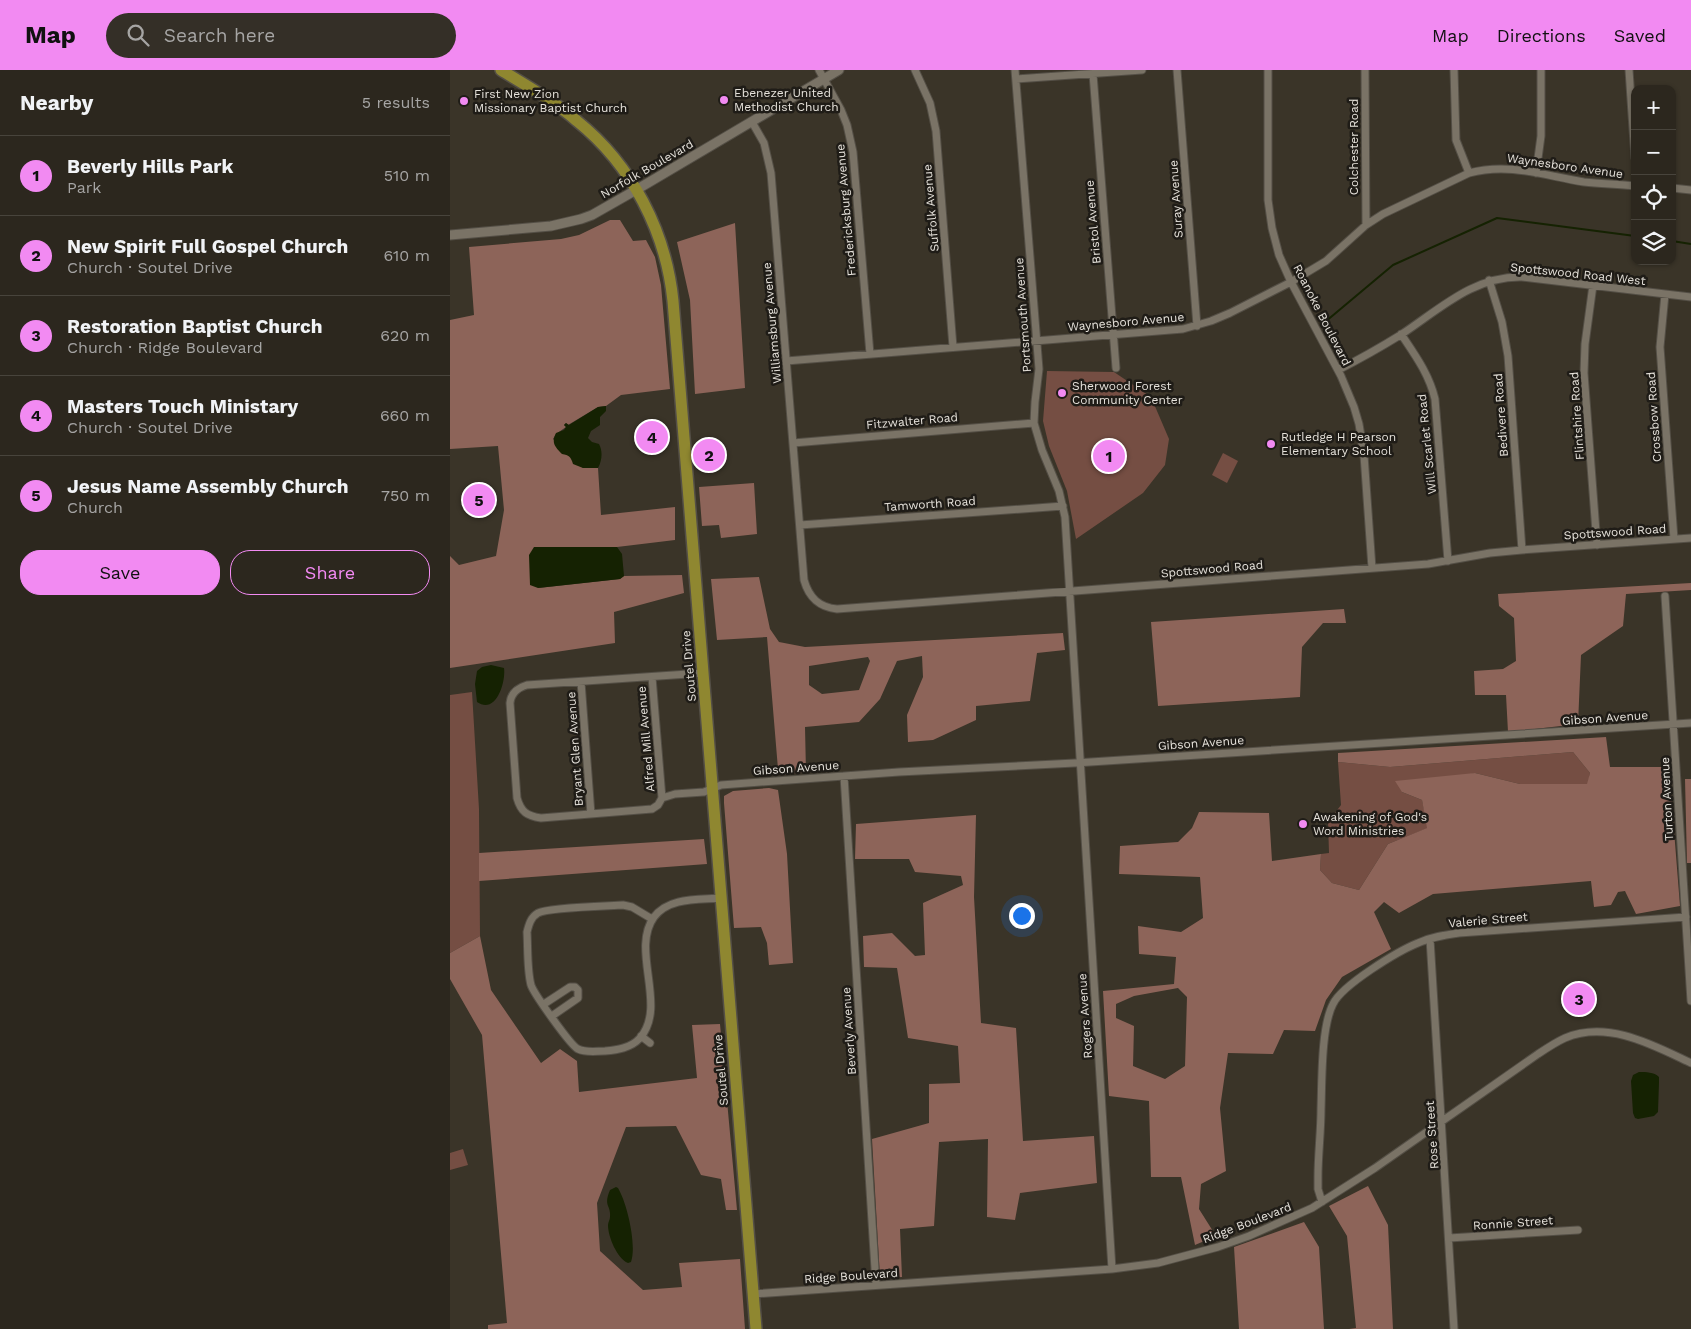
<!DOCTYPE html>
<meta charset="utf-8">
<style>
body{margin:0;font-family:"Work Sans",sans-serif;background:#342f27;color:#f1f3f6}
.controls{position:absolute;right:15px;top:15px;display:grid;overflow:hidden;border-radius:10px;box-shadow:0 1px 4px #0004}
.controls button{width:45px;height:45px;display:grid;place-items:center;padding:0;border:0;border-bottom:1px solid #48443c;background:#2c271e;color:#f1f3f6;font:25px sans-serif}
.you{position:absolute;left:571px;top:845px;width:18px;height:18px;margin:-12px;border:4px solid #fff;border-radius:50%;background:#1a73e8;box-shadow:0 0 0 8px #1a73e833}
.badge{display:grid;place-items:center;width:32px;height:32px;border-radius:50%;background:#f28af2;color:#111;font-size:16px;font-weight:700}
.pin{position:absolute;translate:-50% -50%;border:2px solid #fff;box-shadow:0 1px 5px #0006}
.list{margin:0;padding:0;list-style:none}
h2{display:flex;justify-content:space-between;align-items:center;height:65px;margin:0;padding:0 20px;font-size:21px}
h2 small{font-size:16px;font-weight:400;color:#a6a5a4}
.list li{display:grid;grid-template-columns:32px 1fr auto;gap:15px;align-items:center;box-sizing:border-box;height:80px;padding:0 20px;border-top:1px solid #48443c}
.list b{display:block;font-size:19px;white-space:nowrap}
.list p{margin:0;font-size:16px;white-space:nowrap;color:#a6a5a4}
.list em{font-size:16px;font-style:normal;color:#a6a5a4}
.actions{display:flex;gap:10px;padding:15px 20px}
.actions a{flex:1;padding:11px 0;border:1px solid #f28af2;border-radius:20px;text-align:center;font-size:18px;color:#f28af2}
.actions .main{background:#f28af2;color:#111}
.icon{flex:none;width:28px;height:28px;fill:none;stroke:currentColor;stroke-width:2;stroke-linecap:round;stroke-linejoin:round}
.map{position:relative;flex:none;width:1241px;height:1259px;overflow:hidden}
header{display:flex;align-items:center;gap:30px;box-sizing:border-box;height:70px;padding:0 25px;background:#f28af2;color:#111}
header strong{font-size:24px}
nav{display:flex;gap:28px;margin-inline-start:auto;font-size:18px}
.search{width:350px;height:45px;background:#342f27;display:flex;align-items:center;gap:12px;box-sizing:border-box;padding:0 18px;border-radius:28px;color:#a6a5a4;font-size:19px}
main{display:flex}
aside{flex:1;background:#2c271e}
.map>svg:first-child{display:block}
</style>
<header>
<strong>Map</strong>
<div class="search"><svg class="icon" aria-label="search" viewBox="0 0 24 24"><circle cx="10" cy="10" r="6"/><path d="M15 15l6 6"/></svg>Search here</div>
<nav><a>Map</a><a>Directions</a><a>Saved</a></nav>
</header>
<main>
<aside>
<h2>Nearby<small>5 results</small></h2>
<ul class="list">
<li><span class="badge">1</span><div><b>Beverly Hills Park</b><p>Park</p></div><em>510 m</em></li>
<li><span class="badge">2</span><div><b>New Spirit Full Gospel Church</b><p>Church · Soutel Drive</p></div><em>610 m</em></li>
<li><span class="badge">3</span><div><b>Restoration Baptist Church</b><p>Church · Ridge Boulevard</p></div><em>620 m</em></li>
<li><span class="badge">4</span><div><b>Masters Touch Ministary</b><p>Church · Soutel Drive</p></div><em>660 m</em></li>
<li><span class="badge">5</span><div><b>Jesus Name Assembly Church</b><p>Church</p></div><em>750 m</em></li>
</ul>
<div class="actions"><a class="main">Save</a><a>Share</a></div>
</aside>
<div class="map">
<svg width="1241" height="1259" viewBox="0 0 1241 1259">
<rect width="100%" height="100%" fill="#3a3428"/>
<path fill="#754e43" d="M597,301l67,1 37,25 18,42 -4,26 -22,28 -67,46 -9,-48 -18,-45 -6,-25z
M773,383l15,8 -11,22 -15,-8z
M22,622l7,117 1,127 -30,17v-258z
M1123,682l17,21 -2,11h-68l-45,-11 -73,19 20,8 6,28 -40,16 -29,46 -27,-7 -12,-13 1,-16 8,-1 -1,-31 13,-17 -3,-43 52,5z
M13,1079l5,16 -18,5v-17z"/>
<path fill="#8d6459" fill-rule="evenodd" d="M160,150h10l13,21 13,-1 9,17 6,28 9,104 -49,6 -15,11 -8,1 -30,18 -2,-2 -2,2 2,2 -10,7 -3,5 30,29h15l3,47 74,-8v33l-58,7 -79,41 82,-9 4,-3 58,-1 2,18 -70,19 1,31 -165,25v-112l9,9 37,-9 8,-46 -6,-64 -48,3v-129l24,-5 -5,-68 92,-8 18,-4z
M285,153l10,165 -50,6 -5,-94 -13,-58z
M304,413l3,51 -36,4 -2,-13 -17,1 -3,-39z
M309,507l11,52 9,13 26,5 258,-14 2,17 -28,3 -7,48 -54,5v14l-43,20 -25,2 -1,-27 16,-38 -1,-21 -25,5 -17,38 -21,23 -54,5 1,45 -22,3 -6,-6 -11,-132 -50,3 -6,-61zM418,587l2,4 -11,29 -37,4 -13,-9v-19z
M1241,513v7l-65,4 -3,32 -42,29 -3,69 -70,8 -2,-37h-31l-1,-24 29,-2 13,-8 -2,-43 -15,-12 -1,-12z
M894,539l2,14h-23l-21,24 -2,50 -142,9 -7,-84z
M1156,667l4,30h59l11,139 -44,8 -11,-23 -7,1 -7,13 -17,2 -3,-26 -158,13 -34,19 -15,-11 -10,10 17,37 -49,28 -16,23 -11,31 -31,-1 -11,24 -45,-1 -8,55 6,63 -25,13 -2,25 17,27 -21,9 -14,-68h-30l-2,-76 -40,-5 -6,-105 71,-7 2,-27 -37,-3 -1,-28 43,6 22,-14 -3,-41 -81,-3 1,-28 58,-4 14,-14 7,-16 70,1 3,48 49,-7 -1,16 12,13 27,7 29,-46 39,-16 -5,-28 -20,-8 -7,-11 80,-8 45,11h67l3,-11 -17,-21 -183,15 -52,-5v-9zM728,918l9,9 -2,69 -20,13 -32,-13 1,-40 -18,-8v-14l18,-8z
M1235,709h6v84h-4z
M319,718l9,2 9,64 6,109 -24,2 -2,-22 -6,-16 -27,1 -10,-125v-7l9,-5z
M526,745l-2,82 7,126 35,5 7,113 71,-5 3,47 -77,10 -5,27 -28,-3 1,-78 -49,3 -5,84 -34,3 2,48 -22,1 -8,-139 57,-16v-39l31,-1 -2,-37 -50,-8 -11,-70 -33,-1 -1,-31 29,-3 23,23 10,-1 -2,-52 40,-18 -2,-9 -46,-4 -6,-13h-54l1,-35z
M254,769l3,25 -228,17v-28z
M30,866l11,54 50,73 19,-14 17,12 2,31 118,-14 -5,-53 28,-1 17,186h-11l-5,-31 -20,-4 -25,-49 -50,1 -29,76 3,48 43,39 39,-3 -3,-24 61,-4 5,70h-257v-4l19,-2 -25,-288 -32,-56v-26z
M918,1116l20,39 5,104h-44l7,-1 -9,-92 -18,-30z
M854,1152l15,25 5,82h-85l-5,-82z"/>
<path fill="#152202" d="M156,336v5l-6,6v8l-9,6 -3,7 4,4 7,2c4,7 3,17 -1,24h-15l-10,-4c-2,-7 -4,-9 -11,-10 -7,-7 -11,-11 -6,-21l8,-3 2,-3 -2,-2 2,-2 3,2 29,-18z
M84,477h83l5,7 2,22 -4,3 -82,9 -8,-3 -1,-30z
M41,595l13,3c2,14 -8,47 -27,34l-2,-18 2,-13 5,-4z
M1189,1002c7,0 15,0 20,5v5l-1,30 -4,4 -16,3 -3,-1 -2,-5 -2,-32 2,-6z
M166,1117l2,1c9,15 19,57 13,74l-3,1c-11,-5 -20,-26 -20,-38 0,-3 2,-5 2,-8 1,-13 -7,-10 0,-27z"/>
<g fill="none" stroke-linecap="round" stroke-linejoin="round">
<path stroke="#152202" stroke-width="2" d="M1222,171l19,3
M875,252l68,-57 104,-47 138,18"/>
<g stroke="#544f46" stroke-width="9">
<path id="minor" d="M369,0l22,40 6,15 6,27 17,202
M465,0l15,33 6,28 17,216
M565,0l24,299 -4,33 -1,21 8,27 17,41 6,26 47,752
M727,0l20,256
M818,0v130l4,28 7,27 12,27 50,94 13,31 5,17 5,31 8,113
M915,0l1,155
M1004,0l2,70 13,33
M1179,0l6,88
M643,4l23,294
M566,9l126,-9
M302,52l12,21 7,30 33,407c5,18 15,27 33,29l591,-45 62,-11 32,-3 169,-12
M1086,103l5,-37v-66
M1222,118l19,2
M1039,210l13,42 6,34 14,194
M1143,215l-8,59 -1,29 13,172
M1215,224l-5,53 14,192
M951,264c14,21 28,40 34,65l13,162
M336,291l397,-32 28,-8 19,-8 61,-31 35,-21 40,-36 17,-11 86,-41c41,-11 76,3 115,9 17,2 34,2 51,4
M888,300c22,-11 43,-23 64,-36 39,-26 72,-58 120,-57l169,20
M343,373l241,-20
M350,455l263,-19
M1215,526l26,405
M253,603l-176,12c-10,3 -16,8 -17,18l7,95c4,14 10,18 24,20l111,-9 6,-4 4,-7 13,-4 29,-2 17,-7 178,-13 176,-9 616,-40
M202,607l10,121
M131,612l10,132
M394,706l32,509
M202,849l-20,-12 -9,-2c-16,1 -74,2 -85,8 -7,4 -9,11 -11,19 1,16 0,38 4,53 3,9 40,61 47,64 8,4 18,2 27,2 12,-1 26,-3 35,-13 28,-32 -10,-88 14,-121 15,-20 44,-17 67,-19
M980,869l24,390
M94,934l26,-17h5l3,3v8l-26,18
M191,966l9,7
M872,1132l-4,-13v-12c0,-23 3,-45 3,-68 1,-28 0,-82 12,-105 9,-19 65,-53 85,-61 13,-6 27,-8 41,-10l227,-16
M999,1168l129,-8
M303,1224l359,-25 46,-6 60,-16 31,-11 63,-28 63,-40 163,-114c9,-6 18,-12 27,-16 43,-18 88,7 126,25"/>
</g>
<g stroke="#544f46" stroke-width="11">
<path id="tertiary" d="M0,165l101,-9 30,-7 11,-4 44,-25 203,-120"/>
</g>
<g stroke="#544f46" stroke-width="14">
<path id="primary" d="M51,0c26,16 53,31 76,51 55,44 89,111 96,180l83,1028"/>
</g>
<use href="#minor" stroke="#7a7366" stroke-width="7"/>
<use href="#tertiary" stroke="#7a7366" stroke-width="9"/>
<use href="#primary" stroke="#8f8730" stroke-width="11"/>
</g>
<g fill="#f28af2" stroke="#1f1c17" stroke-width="2">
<circle cx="274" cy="30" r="5"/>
<circle cx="14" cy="31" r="5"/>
<circle cx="612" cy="323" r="5"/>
<circle cx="821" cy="374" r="5"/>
<circle cx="853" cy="754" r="5"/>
</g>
<g text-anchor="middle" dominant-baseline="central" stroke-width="5" stroke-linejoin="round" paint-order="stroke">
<g font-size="12" fill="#e6e2db" stroke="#1f1c17" text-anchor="start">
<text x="284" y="23">Ebenezer United<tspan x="284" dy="14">Methodist Church</tspan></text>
<text x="24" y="24">First New Zion<tspan x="24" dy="14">Missionary Baptist Church</tspan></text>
<text x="622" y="316">Sherwood Forest<tspan x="622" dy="14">Community Center</tspan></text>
<text x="831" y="367">Rutledge H Pearson<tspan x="831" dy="14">Elementary School</tspan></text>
<text x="863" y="747">Awakening of God's<tspan x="863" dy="14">Word Ministries</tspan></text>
</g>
<g font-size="12" fill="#e6e2db" stroke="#1f1c17">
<text transform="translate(904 77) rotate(-90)">Colchester Road</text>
<text transform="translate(1115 96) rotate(8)">Waynesboro Avenue</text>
<text transform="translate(197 99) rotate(-30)">Norfolk Boulevard</text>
<text transform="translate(726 129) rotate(-94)">Suray Avenue</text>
<text transform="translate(481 138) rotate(-95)">Suffolk Avenue</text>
<text transform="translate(396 140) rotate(-95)">Fredericksburg Avenue</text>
<text transform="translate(643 152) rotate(-95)">Bristol Avenue</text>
<text transform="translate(1128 204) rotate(6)">Spottswood Road West</text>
<text transform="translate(573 245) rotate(-94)">Portsmouth Avenue</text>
<text transform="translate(872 245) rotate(63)">Roanoke Boulevard</text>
<text transform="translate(676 252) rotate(-5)">Waynesboro Avenue</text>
<text transform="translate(322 253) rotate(-95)">Williamsburg Avenue</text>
<text transform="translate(1051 345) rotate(-94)">Bedivere Road</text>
<text transform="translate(1127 346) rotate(-94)">Flintshire Road</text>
<text transform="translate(1204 347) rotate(-94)">Crossbow Road</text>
<text transform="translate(462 351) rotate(-5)">Fitzwalter Road</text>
<text transform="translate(977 374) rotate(-96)">Will Scarlet Road</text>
<text transform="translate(480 434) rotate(-4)">Tamworth Road</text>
<text transform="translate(1165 462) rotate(-4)">Spottswood Road</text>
<text transform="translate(762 499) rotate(-5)">Spottswood Road</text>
<text transform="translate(239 596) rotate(-95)">Soutel Drive</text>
<text transform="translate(1155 648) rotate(-4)">Gibson Avenue</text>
<text transform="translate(196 669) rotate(-95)">Alfred Mill Avenue</text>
<text transform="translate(751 673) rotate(-4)">Gibson Avenue</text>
<text transform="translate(125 679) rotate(-94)">Bryant Glen Avenue</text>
<text transform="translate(346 698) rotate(-4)">Gibson Avenue</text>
<text transform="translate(1217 729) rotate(-93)">Turton Avenue</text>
<text transform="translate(1038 850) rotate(-5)">Valerie Street</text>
<text transform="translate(635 946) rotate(-94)">Rogers Avenue</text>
<text transform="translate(399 961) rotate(-94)">Beverly Avenue</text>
<text transform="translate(271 1000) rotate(-95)">Soutel Drive</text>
<text transform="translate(982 1065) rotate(-94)">Rose Street</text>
<text transform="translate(797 1153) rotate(-21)">Ridge Boulevard</text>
<text transform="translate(1063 1153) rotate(-4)">Ronnie Street</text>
<text transform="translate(401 1206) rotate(-4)">Ridge Boulevard</text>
</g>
</g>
</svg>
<div class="controls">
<button>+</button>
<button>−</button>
<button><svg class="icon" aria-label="locate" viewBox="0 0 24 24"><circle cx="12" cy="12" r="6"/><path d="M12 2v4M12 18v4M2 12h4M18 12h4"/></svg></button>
<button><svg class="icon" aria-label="layers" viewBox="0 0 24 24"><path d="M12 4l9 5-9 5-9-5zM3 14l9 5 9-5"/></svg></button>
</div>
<div class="you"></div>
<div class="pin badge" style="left:659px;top:386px">1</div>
<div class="pin badge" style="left:259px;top:385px">2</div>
<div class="pin badge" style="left:1129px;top:929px">3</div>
<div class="pin badge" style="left:202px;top:367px">4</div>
<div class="pin badge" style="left:29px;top:430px">5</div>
</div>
</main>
